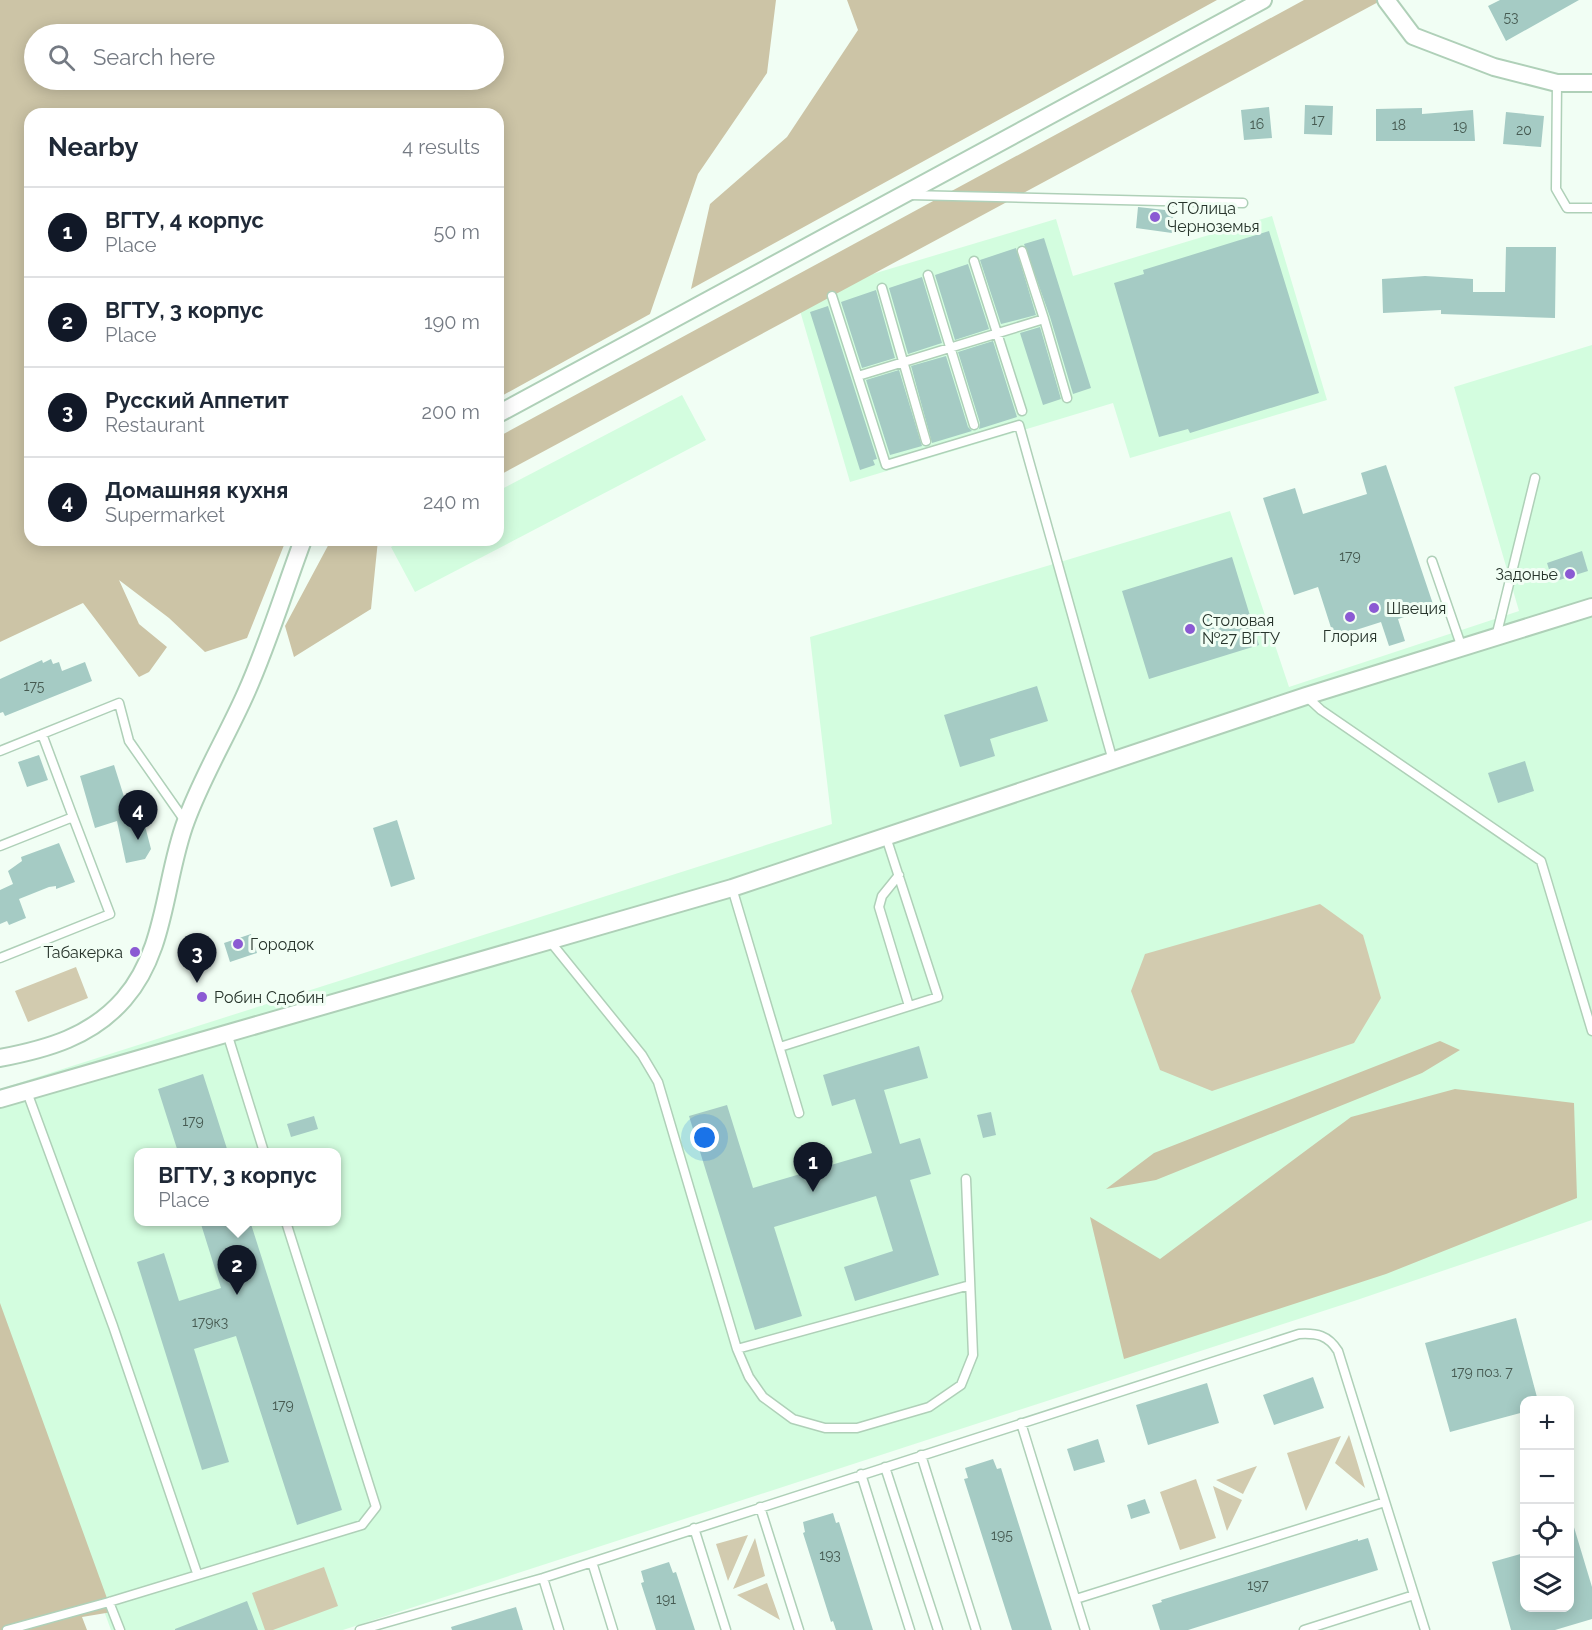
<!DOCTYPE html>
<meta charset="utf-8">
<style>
body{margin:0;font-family:Raleway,sans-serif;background:#f2f2f3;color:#1f2937}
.controls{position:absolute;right:18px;bottom:18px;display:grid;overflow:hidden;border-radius:12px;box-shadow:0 3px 15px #0003}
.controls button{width:54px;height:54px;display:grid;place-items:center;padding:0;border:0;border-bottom:2px solid #e0e1e3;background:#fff;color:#1f2937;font:30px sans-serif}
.you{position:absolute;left:705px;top:1138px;width:21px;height:21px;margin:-15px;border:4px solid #fff;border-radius:50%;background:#1a73e8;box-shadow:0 0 0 9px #1a73e833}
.badge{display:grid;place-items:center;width:39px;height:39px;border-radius:50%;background:#111827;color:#fff;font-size:20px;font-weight:700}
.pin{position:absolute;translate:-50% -50px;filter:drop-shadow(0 2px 3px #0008)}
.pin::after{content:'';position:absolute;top:32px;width:21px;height:18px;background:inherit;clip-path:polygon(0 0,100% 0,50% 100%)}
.popup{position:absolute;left:134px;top:1148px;width:207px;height:78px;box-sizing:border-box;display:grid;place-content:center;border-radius:12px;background:#fff;filter:drop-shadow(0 2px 4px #0005);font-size:20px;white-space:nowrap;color:#747a83}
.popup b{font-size:22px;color:#1f2937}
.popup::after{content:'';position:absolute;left:50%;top:100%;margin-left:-12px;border:12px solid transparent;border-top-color:#fff}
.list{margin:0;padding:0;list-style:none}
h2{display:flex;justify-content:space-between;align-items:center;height:78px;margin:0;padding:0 24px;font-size:26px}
h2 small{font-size:20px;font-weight:400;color:#747a83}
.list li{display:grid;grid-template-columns:39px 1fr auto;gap:18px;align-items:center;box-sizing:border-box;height:90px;padding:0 24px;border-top:2px solid #e0e1e3}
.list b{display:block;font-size:22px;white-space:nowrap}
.list p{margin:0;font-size:20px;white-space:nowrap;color:#747a83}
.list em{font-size:20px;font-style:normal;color:#747a83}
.icon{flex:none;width:33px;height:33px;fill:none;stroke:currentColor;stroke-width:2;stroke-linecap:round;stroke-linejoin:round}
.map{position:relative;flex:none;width:1592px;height:1630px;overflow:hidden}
.search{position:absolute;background:#fff;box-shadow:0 3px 15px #0003;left:24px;top:24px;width:480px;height:66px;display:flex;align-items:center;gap:15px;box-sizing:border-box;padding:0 21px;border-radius:33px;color:#747a83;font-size:22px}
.panel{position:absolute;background:#fff;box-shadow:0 3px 15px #0003;left:24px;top:108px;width:480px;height:438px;border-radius:18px}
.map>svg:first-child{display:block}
</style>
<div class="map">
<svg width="1592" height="1630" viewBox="0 0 1592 1630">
<rect width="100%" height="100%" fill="#f1fef4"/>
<path fill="#d3fddf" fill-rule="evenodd" d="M1272,216l55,184 -197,58 -17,-55 -263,79 -54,-185 260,-78 17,57z
M1592,345v875l-238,81 -1011,329h-232l-111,-302v-239l832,-265 -22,-187 420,-126 59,176 230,-76 -65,-224zM138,1152h198v70h-198z
M682,395l24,45 -291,152 -24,-45 13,-7h94v-49z"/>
<path fill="#d2cbaf" d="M1320,904l43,31 18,63 -27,45 -142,48 -52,-21 -29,-79 14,-37z
M76,967l12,31 -60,24 -13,-31z
M1349,1435l16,53 -30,-25z
M1341,1436l-35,75 -19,-58z
M1257,1466l-14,28 -27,-14z
M1196,1479l20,59 -36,12 -20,-58z
M1213,1486l29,14 -15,31z
M748,1535l-20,46 -12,-37z
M755,1538l10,38 -32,13z
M324,1567l14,39 -65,24h-8l-13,-37z
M767,1583l13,37 -43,-25z"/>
<path fill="#ccc4a6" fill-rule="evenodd" d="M0,0h776l-9,73 -69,101 -48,140 -152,84v-284h-468v426h256l-39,98 -42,14 -36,-34 -50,-38 20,44 28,23 -18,25 -10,5 -56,-74 -83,39zM34,34h460v46h-460z
M847,0h370l-526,289 19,-85 77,-67 71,-107z
M1304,0h78l-884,476v-39z
M331,540h47l-7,69 -77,48 -9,-31z
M1440,1041l20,9 -38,23 -266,107 -50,9 48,-36z
M1455,1089l119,14 3,95 -191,76 -262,85 -34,-142 70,42 191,-142z
M0,1303l112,309 -30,5 5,13h-87z"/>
<path fill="#a5cbc4" d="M1500,0h79l-73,41 -18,-35z
M1305,105l28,1 -1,29 -28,-1z
M1269,107l3,31 -28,2 -3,-30z
M1422,108v6l51,-4 2,31h-99v-32z
M1506,112l38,4 -3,31 -38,-3z
M1138,207l36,4 -2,22 -36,-5z
M1269,231l50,162 -129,40 -2,-4 -29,8 -45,-154 30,-9 -1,-4z
M1044,238l47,150 -18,6 -23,-77 -26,-73z
M1506,247h50l-1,71 -114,-4v-4l-58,3 -1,-34 43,-3 48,3v13h32z
M1016,248l20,67 -35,9 -21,-64z
M968,264l21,65 -34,11 -20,-65z
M922,277l20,66 -34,11 -19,-66z
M876,290l19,68 -33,10 -21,-66z
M828,306l49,153 -4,1 2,5 -15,5 -50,-158z
M1040,327l21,72 -18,6 -23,-72z
M993,341l24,76 -38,12 1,-6 -22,-71z
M946,356l22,71 4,4 -40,12 -21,-77z
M899,370l23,76 -32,9 -24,-75z
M1386,465l48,142 -36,12 7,22 -16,5 -8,-24 -47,15 -16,-50 -24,8 -31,-97 32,-10 8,26 64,-20 -6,-21z
M1582,551l6,20 -35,11 -6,-19z
M1232,557l27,88 -110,34 -27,-88z
M51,659l2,5 6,-2 3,9 23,-9 7,19 -87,35 -2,-4 -3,1v-34l42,-19 1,3z
M1037,686l11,35 -58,18 5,17 -35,11 -16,-52z
M39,755l9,25 -21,7 -9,-25z
M1525,761l9,30 -36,12 -10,-30z
M114,765l18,57 6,-1 7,5 6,23 -6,10 -19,4 -9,-42 -22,7 -15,-52z
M397,820l18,59 -24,8 -18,-59z
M59,843l16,39 -19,7v-3l-7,1 -30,12 7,19 -17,7 -2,-4 -7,3v-34l13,-6 -5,-13 14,-10 -1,-4z
M251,934l6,19 -27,9 -6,-19z
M203,940l7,18 -18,7 -6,-18z
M919,1046l9,32 -44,12 16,54 20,-6 11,36 -21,6 29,95 -84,26 -11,-34 49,-16 -17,-55 -102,31 28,89 -47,14 -66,-214 38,-11 26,83 119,-35 -17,-54 -23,7 -9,-31z
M203,1074l25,78h-50l-20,-63z
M991,1112l5,23 -13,3 -6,-23z
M314,1116l4,13 -27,8 -4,-13z
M200,1221h50l92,289 -45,15 -61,-189 -42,13 35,113 -27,8 -65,-208 27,-9 15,48 42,-13z
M1516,1318l22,83h-14v11l-74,20 -25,-89z
M1313,1377l11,31 -50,17 -11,-30z
M1207,1383l12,40 -71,22 -12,-40z
M1098,1439l7,23 -31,9 -7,-22z
M993,1459l4,10 4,-1 51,162h-40l-48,-151 4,-1 -3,-10z
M1145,1499l5,14 -19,6 -4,-14z
M833,1513l3,10 3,-1 34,108h-37l-3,-9 -2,1 -28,-89 2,-1 -2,-10z
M1573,1524l19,63v32l-37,11h-44l-19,-68 32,-9v55h45v-83z
M1368,1538l10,32 -190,60h-28l-8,-25 10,-3 -1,-2 197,-61v2z
M669,1562l4,11 3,-1 19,58h-39l-15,-47 3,-1 -3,-11z
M247,1601l11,29h-83v-1z
M516,1607l7,23h-71l-1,-3z"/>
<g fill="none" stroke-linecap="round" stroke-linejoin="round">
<g stroke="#afd0b8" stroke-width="11">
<path id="service" d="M1557,83l-1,106 11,19h25
M909,195l334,8
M1022,251l22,68
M974,261l48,150
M928,275l46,150
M882,288l44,153
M832,296l54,169 133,-40 94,336
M858,376l186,-57 23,79
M1432,561l30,87
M1496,637l39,-159
M1307,697l14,13 220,151 51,170
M0,751l119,-48 10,38 56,80
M0,846l73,-29 -31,-83
M899,875l-17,21 -3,11 30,99
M732,888l67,225
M549,940l93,115 16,27 79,267 12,28 14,20 30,22 32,9h32l72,-21 32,-22 12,-30 -7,-176
M0,958l110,-44 -37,-97
M227,1033l37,119
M780,1047l158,-50 -52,-160
M27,1092l86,234 84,247
M737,1349l233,-64
M1021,1423l64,207
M921,1455l55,175
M885,1467l53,163
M861,1474l49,156
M760,1507l39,123
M694,1528l32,102
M592,1562l21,68
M543,1578l16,52
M1076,1599l309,-97
M109,1602l11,28
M7,1630l102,-28 253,-77 14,-18 -90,-285
M360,1630l183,-52 756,-244c18,-1 29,1 39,17l87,279
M1304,1630l110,-35"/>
</g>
<g stroke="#afd0b8" stroke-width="20">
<path id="minor" d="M1386,0l27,36 81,31 63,16h35
M498,414l765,-414
M0,1058c47,-9 91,-21 124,-59 43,-49 40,-120 62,-178 16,-44 41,-85 60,-128 22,-49 38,-102 57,-153
M0,1099l732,-211 574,-192 286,-89"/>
</g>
<use href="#service" stroke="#fff" stroke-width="8"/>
<use href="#minor" stroke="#fff" stroke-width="16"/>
</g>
<g fill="#8b5ad3" stroke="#f1fef4" stroke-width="2">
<circle cx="1155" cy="217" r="6"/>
<circle cx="1570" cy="574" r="6"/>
<circle cx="1374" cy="608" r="6"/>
<circle cx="1350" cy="617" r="6"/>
<circle cx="1190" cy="629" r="6"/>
<circle cx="238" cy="944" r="6"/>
<circle cx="135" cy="952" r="6"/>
<circle cx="202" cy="997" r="6"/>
</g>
<g text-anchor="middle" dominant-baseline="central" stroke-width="6" stroke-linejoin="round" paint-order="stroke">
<g font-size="14" fill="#465a51">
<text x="1511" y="17">53</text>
<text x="1318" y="120">17</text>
<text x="1257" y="124">16</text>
<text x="1399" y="125">18</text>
<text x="1460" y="126">19</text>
<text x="1524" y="130">20</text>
<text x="1350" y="556">179</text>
<text x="34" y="686">175</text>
<text x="193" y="1121">179</text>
<text x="210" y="1322">179к3</text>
<text x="1482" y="1372">179 поз. 7</text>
<text x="283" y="1405">179</text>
<text x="1002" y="1535">195</text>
<text x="830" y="1555">193</text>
<text x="1258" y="1585">197</text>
<text x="666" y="1599">191</text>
</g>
<g font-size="16" fill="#27342b" stroke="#f1fef4" text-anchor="start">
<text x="1167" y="208">СТОлица<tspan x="1167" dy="18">Черноземья</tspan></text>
<text x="1558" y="574" text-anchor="end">Задонье</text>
<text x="1386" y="608">Швеция</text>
<text x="1202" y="620">Столовая<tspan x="1202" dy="18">№27 ВГТУ</tspan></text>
<text x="1350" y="636" text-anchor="middle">Глория</text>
<text x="250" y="944">Городок</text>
<text x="123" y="952" text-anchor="end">Табакерка</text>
<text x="214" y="997">Робин Сдобин</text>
</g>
</g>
</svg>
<div class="controls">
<button>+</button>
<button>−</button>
<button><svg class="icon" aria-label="locate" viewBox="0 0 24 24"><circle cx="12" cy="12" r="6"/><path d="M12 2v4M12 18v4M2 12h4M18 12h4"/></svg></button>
<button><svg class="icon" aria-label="layers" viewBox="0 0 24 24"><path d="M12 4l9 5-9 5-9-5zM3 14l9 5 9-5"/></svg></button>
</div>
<div class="you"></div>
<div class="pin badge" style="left:813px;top:1192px">1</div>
<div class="pin badge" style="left:237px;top:1295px">2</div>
<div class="popup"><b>ВГТУ, 3 корпус</b>Place</div>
<div class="pin badge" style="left:197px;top:983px">3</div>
<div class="pin badge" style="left:138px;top:840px">4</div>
<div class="search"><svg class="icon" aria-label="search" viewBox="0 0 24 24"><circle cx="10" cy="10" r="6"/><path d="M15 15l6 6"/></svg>Search here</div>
<section class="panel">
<h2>Nearby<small>4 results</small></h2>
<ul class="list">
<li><span class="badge">1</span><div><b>ВГТУ, 4 корпус</b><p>Place</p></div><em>50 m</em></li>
<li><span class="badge">2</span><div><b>ВГТУ, 3 корпус</b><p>Place</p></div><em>190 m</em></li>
<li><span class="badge">3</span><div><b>Русский Аппетит</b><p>Restaurant</p></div><em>200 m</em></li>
<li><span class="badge">4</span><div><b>Домашняя кухня</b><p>Supermarket</p></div><em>240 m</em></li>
</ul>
</section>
</div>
